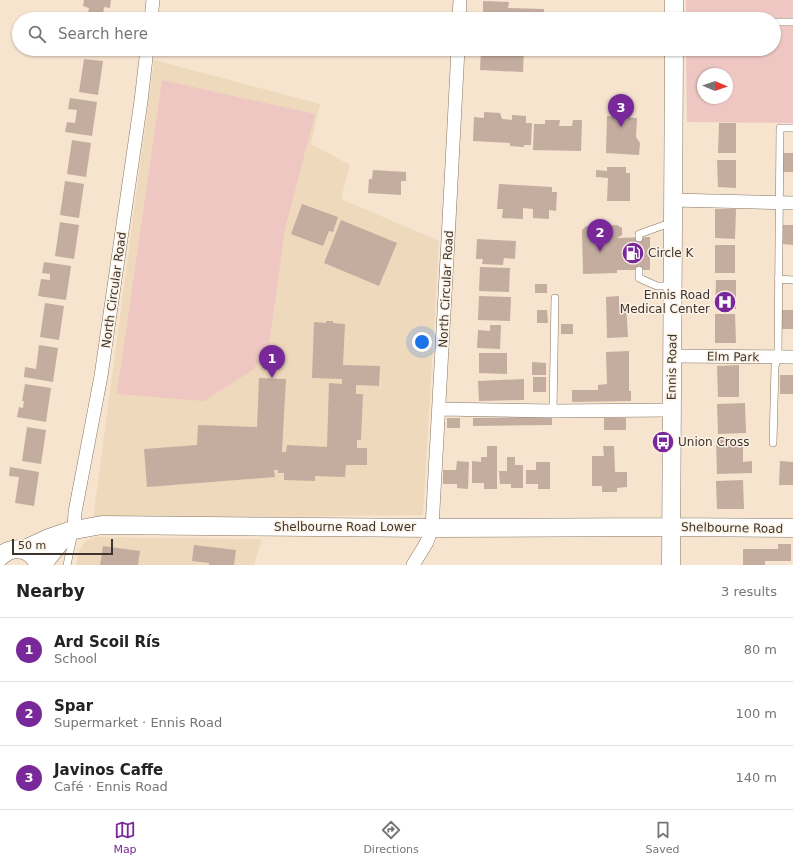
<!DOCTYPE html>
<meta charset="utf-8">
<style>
body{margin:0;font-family:"DejaVu Sans",sans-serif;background:#f2f2f2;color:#222}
.compass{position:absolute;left:697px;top:68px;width:36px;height:36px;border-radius:50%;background:#fff;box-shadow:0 1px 3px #0004;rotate:92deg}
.scale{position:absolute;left:12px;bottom:10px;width:101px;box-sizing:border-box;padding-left:4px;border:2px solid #3c352d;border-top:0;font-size:11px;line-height:14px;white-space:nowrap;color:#3c352d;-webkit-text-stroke:3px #fdf2e6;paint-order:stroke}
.you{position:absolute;left:422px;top:342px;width:14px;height:14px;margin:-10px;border:3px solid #fff;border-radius:50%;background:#1a73e8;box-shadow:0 0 0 6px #1a73e833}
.badge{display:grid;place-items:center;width:26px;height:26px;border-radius:50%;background:#782899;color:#fff;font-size:13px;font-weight:700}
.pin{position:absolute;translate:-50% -33px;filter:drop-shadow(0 1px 2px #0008)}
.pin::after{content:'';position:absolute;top:21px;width:14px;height:12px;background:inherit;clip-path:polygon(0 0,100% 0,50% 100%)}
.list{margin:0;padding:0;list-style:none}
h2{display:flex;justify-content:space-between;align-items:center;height:52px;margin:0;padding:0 16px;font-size:17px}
h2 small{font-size:13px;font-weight:400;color:#767676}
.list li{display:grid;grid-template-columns:26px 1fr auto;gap:12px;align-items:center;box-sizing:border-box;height:64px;padding:0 16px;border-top:1px solid #e0e0e0}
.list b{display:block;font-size:15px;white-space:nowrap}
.list p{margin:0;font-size:13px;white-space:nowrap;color:#767676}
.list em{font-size:13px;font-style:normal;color:#767676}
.icon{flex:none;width:22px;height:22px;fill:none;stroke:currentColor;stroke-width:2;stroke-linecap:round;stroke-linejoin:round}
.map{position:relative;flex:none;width:793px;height:565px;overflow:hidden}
.search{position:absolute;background:#fff;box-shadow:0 1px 3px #0004;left:12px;right:12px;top:12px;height:44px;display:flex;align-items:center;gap:10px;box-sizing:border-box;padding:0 14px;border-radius:22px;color:#767676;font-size:15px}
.sheet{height:244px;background:#fff}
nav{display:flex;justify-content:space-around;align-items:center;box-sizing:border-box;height:56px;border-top:1px solid #e0e0e0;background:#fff;font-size:11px;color:#767676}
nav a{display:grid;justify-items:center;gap:2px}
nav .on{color:#782899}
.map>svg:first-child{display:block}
</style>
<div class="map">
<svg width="793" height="565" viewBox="0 0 793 565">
<rect width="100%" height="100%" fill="#f6e4cf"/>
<path fill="#eed9bd" d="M154,60l166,44 -9,40 39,21 -9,34 98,42 -16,274 -330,4z
M96,537l166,2 -8,26h-178l3,-15 7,-9z"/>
<path fill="#eec7c3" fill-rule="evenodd" d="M686,0h107v123l-106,-1 -1,-73h88v-30h-88zM703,74h24v24h-24z
M162,80l153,34 -30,115 -16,116 -15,24 -50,32 -87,-7z"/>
<path fill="#c4ac9f" d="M84,0h27l-1,8 -6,-1 -1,8 -15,-2 1,-5 -6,-2z
M483,1l26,1 -1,6 36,1v10h-61z
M85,49h19l-1,5 -19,-3z
M481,49h43l-1,23 -43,-2z
M84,59l19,2 -5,34 -19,-3z
M70,98l27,4 -5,34 -27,-4 2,-10 8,1 2,-13 -9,-1z
M484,112l16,1 2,6 10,1v-5l14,1v7h6l-1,22h-7v2l-14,-1v-3l-37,-2 1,-24 10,1z
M607,116l30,2 -1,19 4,6 -1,12 -33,-2z
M545,120h15l-1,6h13l1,-6h9l-1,31 -48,-1 1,-26h11z
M719,123h17v30h-18z
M72,140l19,3 -5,34 -19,-3z
M783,153h10v19h-11z
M717,160h19v28l-18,-1z
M607,167h19v6h4v28h-23l1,-23 -12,-1v-7l11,1z
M373,170l33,2v9h-5v14l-33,-2 1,-14h3z
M65,181l19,3 -5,34 -19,-3z
M499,184l53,3v5h5l-1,19 -7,-1v9l-16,-1v-9l-10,-1v11l-21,-1 1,-9h-6z
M302,204l36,13 -5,15 -4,-1 -6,15 -32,-12z
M715,209h21l-1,30 -20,-1z
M341,220l56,23 -18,43 -55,-23z
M60,222l19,3 -5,34 -19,-3z
M617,225l5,3v7l-5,3 33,-1v33h-33v3l-34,1 -1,-44 4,-4z
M782,225h11v20l-11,-1z
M477,239l39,2 -1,18 -11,-1 -1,7 -21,-1 1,-5h-7z
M715,245h20v28h-20z
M44,262l27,4 -5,34 -28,-4 3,-17 9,1v-6l-8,-1z
M480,267l30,1 -1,24 -30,-1z
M716,280h20v29h-21z
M535,284h12v9h-12z
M479,296l32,1 -1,24 -32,-1z
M619,296v9l7,-1 2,33 -21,1 -1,-41z
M45,303l19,3 -5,34 -19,-3z
M537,310h10l1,13h-11z
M782,310h11v19h-11z
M715,314h20l1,29h-21z
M326,321h7v2l12,1 -2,41 37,1 -1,20 -23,-1v9h7l-2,46h-4v8h10v17h-21l-1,12 -30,-1v5l-31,-1v-7h-6v-3h-4l1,7 -128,10 -3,-38 53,-4 1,-20 59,2 2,-49 27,1 -4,73h4l1,-7 40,2 2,-64 13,1v-5l-30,-1 2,-56 12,1z
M561,324h12v10h-12z
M490,325h11l-1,24 -23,-1 1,-18 12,1z
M39,345l19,3 -5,34 -29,-5 1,-10 11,2z
M629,351v40h2v10l-59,1v-12h26v-5l9,-1 -1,-32z
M479,353h28v21l-28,-1z
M532,362l14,1v12h-14z
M739,365v32h-21l-1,-31z
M780,375h13v19h-13z
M533,377h13v15h-13z
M524,379v21l-45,1 -1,-20z
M25,384l26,4 -5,34 -29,-5 2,-10 4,1 1,-7h-2z
M745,403l1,30 -28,1 -1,-30z
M552,417v8l-79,1v-8z
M447,418h13v10h-13z
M604,418h22v12h-22z
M27,427l19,3 -5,34 -19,-3z
M716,439h34v6l-7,1v16l9,-1v12l-35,1z
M487,446h10v43h-13v-6h-12v-22l9,1v-5h6z
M603,446h11l1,26h12v15l-10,1v4h-15v-6h-10v-30h12z
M507,457h8v8h8v23h-12v-4h-11l-1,-13h8z
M457,461l12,1 -1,27 -11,-1v-4h-14v-14h13z
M780,461l13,1v23h-14z
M536,462h14v27h-12v-5h-12v-14h10z
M10,467l29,5 -5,34 -19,-3 4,-26 -10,-1z
M743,480l1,29h-27l-1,-28z
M778,544h13v17h-26v4h-22v-16h35z
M194,545l42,5 -2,15h-25v-2l-17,-2z
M103,546l37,5 -2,14h-38z"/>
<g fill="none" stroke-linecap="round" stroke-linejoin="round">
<g stroke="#867663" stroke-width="8">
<path id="lane" d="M774,22h19
M639,238v-4l34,-12
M639,270v8l18,8h15
M778,279l15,1
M553,411l2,-113
M773,443l2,-77 3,-9 2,-229h13
M67,565l7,-33"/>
</g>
<g stroke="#867663" stroke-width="14">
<path id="street" d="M151,19l2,-19
M459,19l1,-19
M673,200l120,3
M672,356l121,1
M439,409l114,2 119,-1
M74,530l1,-18 26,-136 40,-275 6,-52
M413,565l14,-23 5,-14 16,-288 10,-191"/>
</g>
<g stroke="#867663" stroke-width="19">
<path id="secondary" d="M674,0v19
M23,550l26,-12 20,-7 33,-6 330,3 239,-1 122,1
M0,557c12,-13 33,-9 38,8
M42,565l27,-34
M671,565l3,-516"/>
</g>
<use href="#lane" stroke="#fff" stroke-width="7"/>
<use href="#street" stroke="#fff" stroke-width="13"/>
<use href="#secondary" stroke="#fff" stroke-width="18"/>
</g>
<defs>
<g id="fuel-disc" transform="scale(1.15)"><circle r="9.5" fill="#782899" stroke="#fdf2e6"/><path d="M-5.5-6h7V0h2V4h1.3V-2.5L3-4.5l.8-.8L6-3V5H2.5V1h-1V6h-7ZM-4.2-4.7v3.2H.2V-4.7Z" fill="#fff"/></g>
<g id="hospital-disc" transform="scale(1.15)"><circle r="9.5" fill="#782899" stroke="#fdf2e6"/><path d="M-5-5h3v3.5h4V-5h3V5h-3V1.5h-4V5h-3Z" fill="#fff"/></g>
<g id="bus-disc" transform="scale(1.15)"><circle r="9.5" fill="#782899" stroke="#fdf2e6"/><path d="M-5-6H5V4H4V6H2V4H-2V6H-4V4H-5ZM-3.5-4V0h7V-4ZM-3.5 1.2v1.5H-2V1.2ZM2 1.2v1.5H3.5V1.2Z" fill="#fff"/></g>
</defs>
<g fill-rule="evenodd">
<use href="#fuel-disc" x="633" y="253"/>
<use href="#hospital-disc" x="725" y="302"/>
<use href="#bus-disc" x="663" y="442"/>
</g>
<g text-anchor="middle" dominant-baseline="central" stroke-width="3" stroke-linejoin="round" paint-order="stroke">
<g font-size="12" fill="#3c352d" stroke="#fdf2e6" text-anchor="start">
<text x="648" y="253">Circle K</text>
<text x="710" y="295" text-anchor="end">Ennis Road<tspan x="710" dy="14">Medical Center</tspan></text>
<text x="678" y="442">Union Cross</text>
</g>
<g font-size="12" fill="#3c352d" stroke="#fdf2e6">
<text transform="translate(446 289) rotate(-87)">North Circular Road</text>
<text transform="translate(114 290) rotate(-82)">North Circular Road</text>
<text transform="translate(733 357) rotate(1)">Elm Park</text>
<text transform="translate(672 367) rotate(-89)">Ennis Road</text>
<text x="345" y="527">Shelbourne Road Lower</text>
<text transform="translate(732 528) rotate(1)">Shelbourne Road</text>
</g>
</g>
</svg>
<svg class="compass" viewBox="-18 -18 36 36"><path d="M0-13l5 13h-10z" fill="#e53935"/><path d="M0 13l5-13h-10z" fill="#767676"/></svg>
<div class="scale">50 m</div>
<div class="you"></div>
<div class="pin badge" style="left:272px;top:378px">1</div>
<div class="pin badge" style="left:600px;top:252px">2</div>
<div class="pin badge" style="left:621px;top:127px">3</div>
<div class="search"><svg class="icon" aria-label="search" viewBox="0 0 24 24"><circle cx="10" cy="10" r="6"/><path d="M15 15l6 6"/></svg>Search here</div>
</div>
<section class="sheet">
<h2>Nearby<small>3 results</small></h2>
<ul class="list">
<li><span class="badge">1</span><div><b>Ard Scoil Rís</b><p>School</p></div><em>80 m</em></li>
<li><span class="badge">2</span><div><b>Spar</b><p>Supermarket · Ennis Road</p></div><em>100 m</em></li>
<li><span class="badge">3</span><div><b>Javinos Caffe</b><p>Café · Ennis Road</p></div><em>140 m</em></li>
</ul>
</section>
<nav>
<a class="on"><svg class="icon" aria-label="map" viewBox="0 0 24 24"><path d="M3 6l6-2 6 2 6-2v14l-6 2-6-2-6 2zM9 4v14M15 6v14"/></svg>Map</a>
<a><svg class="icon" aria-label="directions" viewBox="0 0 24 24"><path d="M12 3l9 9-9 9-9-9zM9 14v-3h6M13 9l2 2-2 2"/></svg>Directions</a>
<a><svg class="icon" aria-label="saved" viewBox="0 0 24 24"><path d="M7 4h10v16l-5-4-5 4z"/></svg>Saved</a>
</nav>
